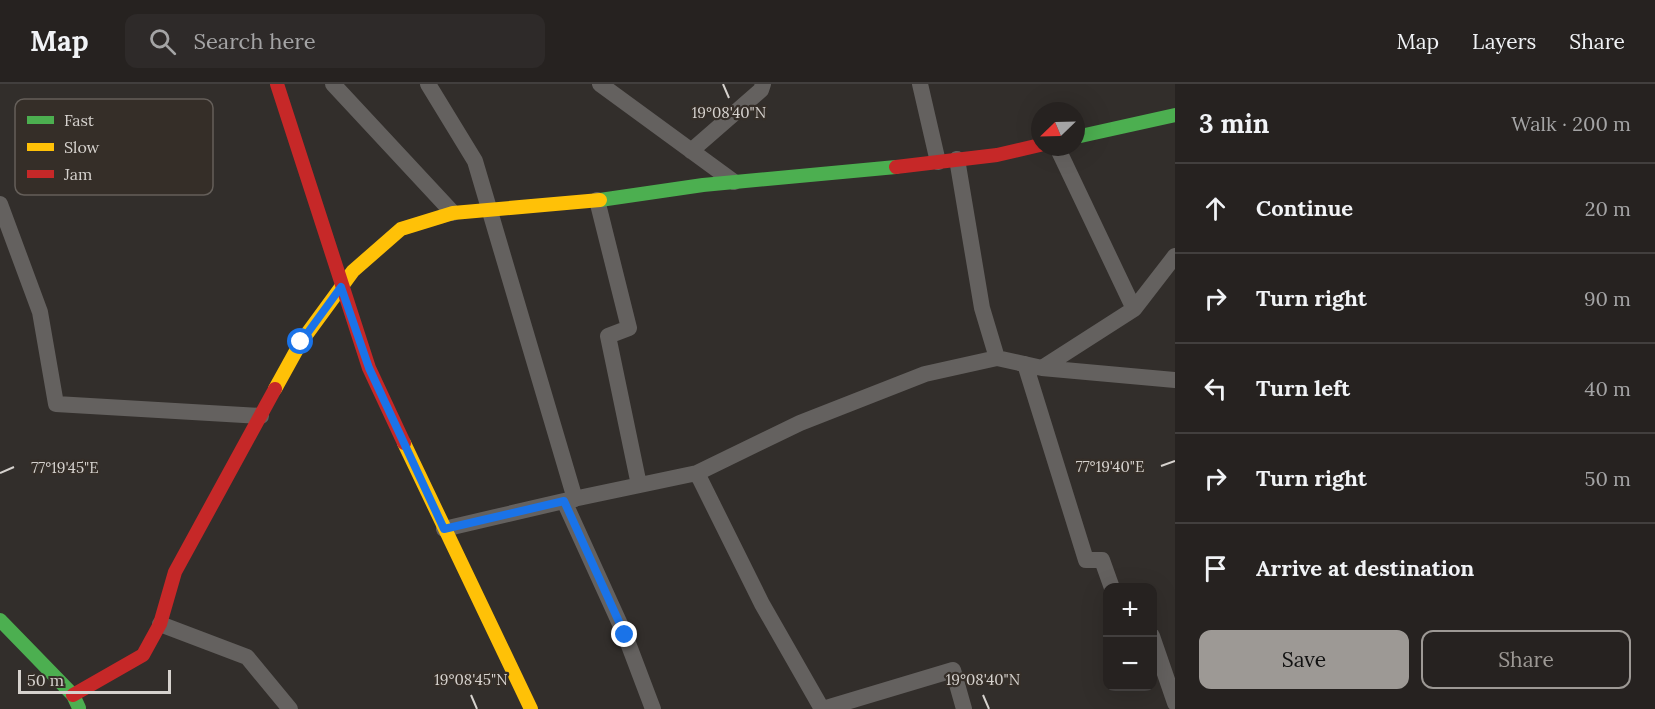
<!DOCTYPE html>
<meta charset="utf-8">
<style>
body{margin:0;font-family:Lora,serif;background:#2e2a29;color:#f1f3f6}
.controls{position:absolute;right:18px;bottom:18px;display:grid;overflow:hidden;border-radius:12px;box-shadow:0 6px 24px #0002}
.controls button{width:54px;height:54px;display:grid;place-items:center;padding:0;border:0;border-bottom:2px solid #423f3e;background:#262220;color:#f1f3f6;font:30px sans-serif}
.compass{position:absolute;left:1031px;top:18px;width:54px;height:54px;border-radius:50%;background:#262220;box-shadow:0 6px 24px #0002;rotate:247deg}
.scale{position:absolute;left:18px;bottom:15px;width:153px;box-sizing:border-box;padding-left:6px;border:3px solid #d6d2ce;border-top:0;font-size:16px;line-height:21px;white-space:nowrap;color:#d6d2ce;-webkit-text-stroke:4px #352e28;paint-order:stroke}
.stop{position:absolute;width:18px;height:18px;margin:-14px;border:4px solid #1a73e8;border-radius:50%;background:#fff}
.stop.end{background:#1a73e8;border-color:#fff;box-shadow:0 2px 6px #0008}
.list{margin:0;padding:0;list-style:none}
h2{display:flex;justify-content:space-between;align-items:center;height:78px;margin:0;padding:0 24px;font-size:26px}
h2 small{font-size:20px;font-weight:400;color:#a4a4a5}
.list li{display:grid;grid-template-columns:39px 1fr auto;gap:18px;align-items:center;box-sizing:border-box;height:90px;padding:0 24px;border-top:2px solid #423f3e}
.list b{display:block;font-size:22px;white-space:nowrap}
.list em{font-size:20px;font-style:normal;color:#a4a4a5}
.actions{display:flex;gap:12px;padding:18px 24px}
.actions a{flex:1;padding:14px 0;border:2px solid #9d9995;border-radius:12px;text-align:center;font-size:21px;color:#9d9995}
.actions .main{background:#9d9995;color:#111}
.icon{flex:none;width:33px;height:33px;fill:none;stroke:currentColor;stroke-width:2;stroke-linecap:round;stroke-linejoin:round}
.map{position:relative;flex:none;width:1175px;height:625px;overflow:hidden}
header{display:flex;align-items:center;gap:36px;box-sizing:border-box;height:84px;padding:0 30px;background:#262220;border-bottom:2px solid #423f3e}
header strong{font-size:28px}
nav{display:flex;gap:33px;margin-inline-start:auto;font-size:21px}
.search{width:420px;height:54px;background:#2e2a29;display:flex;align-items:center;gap:15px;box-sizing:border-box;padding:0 21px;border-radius:12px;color:#a4a4a5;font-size:22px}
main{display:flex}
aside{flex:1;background:#262220}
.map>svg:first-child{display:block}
</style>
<header>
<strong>Map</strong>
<div class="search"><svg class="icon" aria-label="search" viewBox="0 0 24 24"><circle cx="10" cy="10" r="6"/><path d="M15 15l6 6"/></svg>Search here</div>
<nav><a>Map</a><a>Layers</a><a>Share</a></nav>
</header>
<main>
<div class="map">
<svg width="1175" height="625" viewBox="0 0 1175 625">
<rect width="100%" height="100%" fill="#322e2b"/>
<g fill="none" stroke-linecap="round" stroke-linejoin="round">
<path stroke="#64615f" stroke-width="16" d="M333,0l120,129
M428,0l47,77 100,338
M600,0l134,98
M920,0l18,78
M691,67l70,-61 2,-6
M597,116l32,128 -21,8 31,149
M0,120l40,108 16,92 205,12
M1134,225l41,-53
M997,274l45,10 133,12
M1025,280l61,196h16l10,28
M1042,284l92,-59 -77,-162
M697,389l103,-50 125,-49 72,-16 -15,-50 -25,-149
M564,417l133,-28 65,131 60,105
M444,445l120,-28 61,134 28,74
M160,540l87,33 43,52
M1152,552l23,67
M823,625l130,-39 11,39"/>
<path stroke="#4caf50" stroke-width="14" d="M1076,53l99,-22
M600,116l103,-15 193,-18
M0,536l73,75 6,13"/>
<path stroke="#ffc107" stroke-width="14" d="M275,305l26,-47 52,-71 48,-42 52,-16 147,-13
M404,359l127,266"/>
<path stroke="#c62828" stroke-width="14" d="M277,0l92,284 35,75
M896,83l101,-12 43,-10
M73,611l70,-40 17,-31 15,-52 100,-183"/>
</g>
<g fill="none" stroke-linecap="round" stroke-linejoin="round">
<path stroke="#1a73e8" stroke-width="8" d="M301,258l40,-55 28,81 75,161 120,-28 61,134"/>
</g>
<path fill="none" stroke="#d6d2ce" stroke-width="2" d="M723,0l6,14M1161,382l14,-5M0,389l14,-6M471,611l6,14M983,611l6,14"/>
<rect x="15" y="15" width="198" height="96" rx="9" fill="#352e28" stroke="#655f5a" stroke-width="1.5"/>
<rect x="27" y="32" width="27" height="8" fill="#4caf50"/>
<rect x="27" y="59" width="27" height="8" fill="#ffc107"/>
<rect x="27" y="86" width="27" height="8" fill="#c62828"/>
<g font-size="16" fill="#d6d2ce">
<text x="64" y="42">Fast</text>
<text x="64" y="69">Slow</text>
<text x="64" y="96">Jam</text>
</g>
<g font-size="15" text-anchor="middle" fill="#d6d2ce" stroke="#352e28" stroke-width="4.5" stroke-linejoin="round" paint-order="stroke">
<text x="729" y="34">19°08'40"N</text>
<text x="1110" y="388">77°19'40"E</text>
<text x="65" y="389">77°19'45"E</text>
<text x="471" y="601">19°08'45"N</text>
<text x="983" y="601">19°08'40"N</text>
</g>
</svg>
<div class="controls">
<button>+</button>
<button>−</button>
</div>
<svg class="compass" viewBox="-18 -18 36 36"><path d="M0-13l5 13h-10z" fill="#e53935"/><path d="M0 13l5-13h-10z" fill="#a4a4a5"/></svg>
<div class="scale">50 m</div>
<div class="stop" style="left:301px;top:258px"></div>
<div class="stop end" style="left:625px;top:551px"></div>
</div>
<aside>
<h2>3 min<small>Walk · 200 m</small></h2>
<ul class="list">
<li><svg class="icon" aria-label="ahead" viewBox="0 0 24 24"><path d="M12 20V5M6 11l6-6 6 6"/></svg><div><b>Continue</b></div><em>20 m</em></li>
<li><svg class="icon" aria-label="right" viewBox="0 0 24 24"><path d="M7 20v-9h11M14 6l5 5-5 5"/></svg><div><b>Turn right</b></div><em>90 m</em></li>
<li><svg class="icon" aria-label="left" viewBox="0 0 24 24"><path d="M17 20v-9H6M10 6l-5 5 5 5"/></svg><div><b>Turn left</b></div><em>40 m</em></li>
<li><svg class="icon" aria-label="right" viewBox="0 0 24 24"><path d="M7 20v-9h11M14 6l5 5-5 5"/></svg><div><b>Turn right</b></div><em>50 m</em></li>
<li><svg class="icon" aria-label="arrive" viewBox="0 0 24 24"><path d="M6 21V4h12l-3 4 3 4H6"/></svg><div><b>Arrive at destination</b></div></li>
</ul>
<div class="actions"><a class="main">Save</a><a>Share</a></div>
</aside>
</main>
